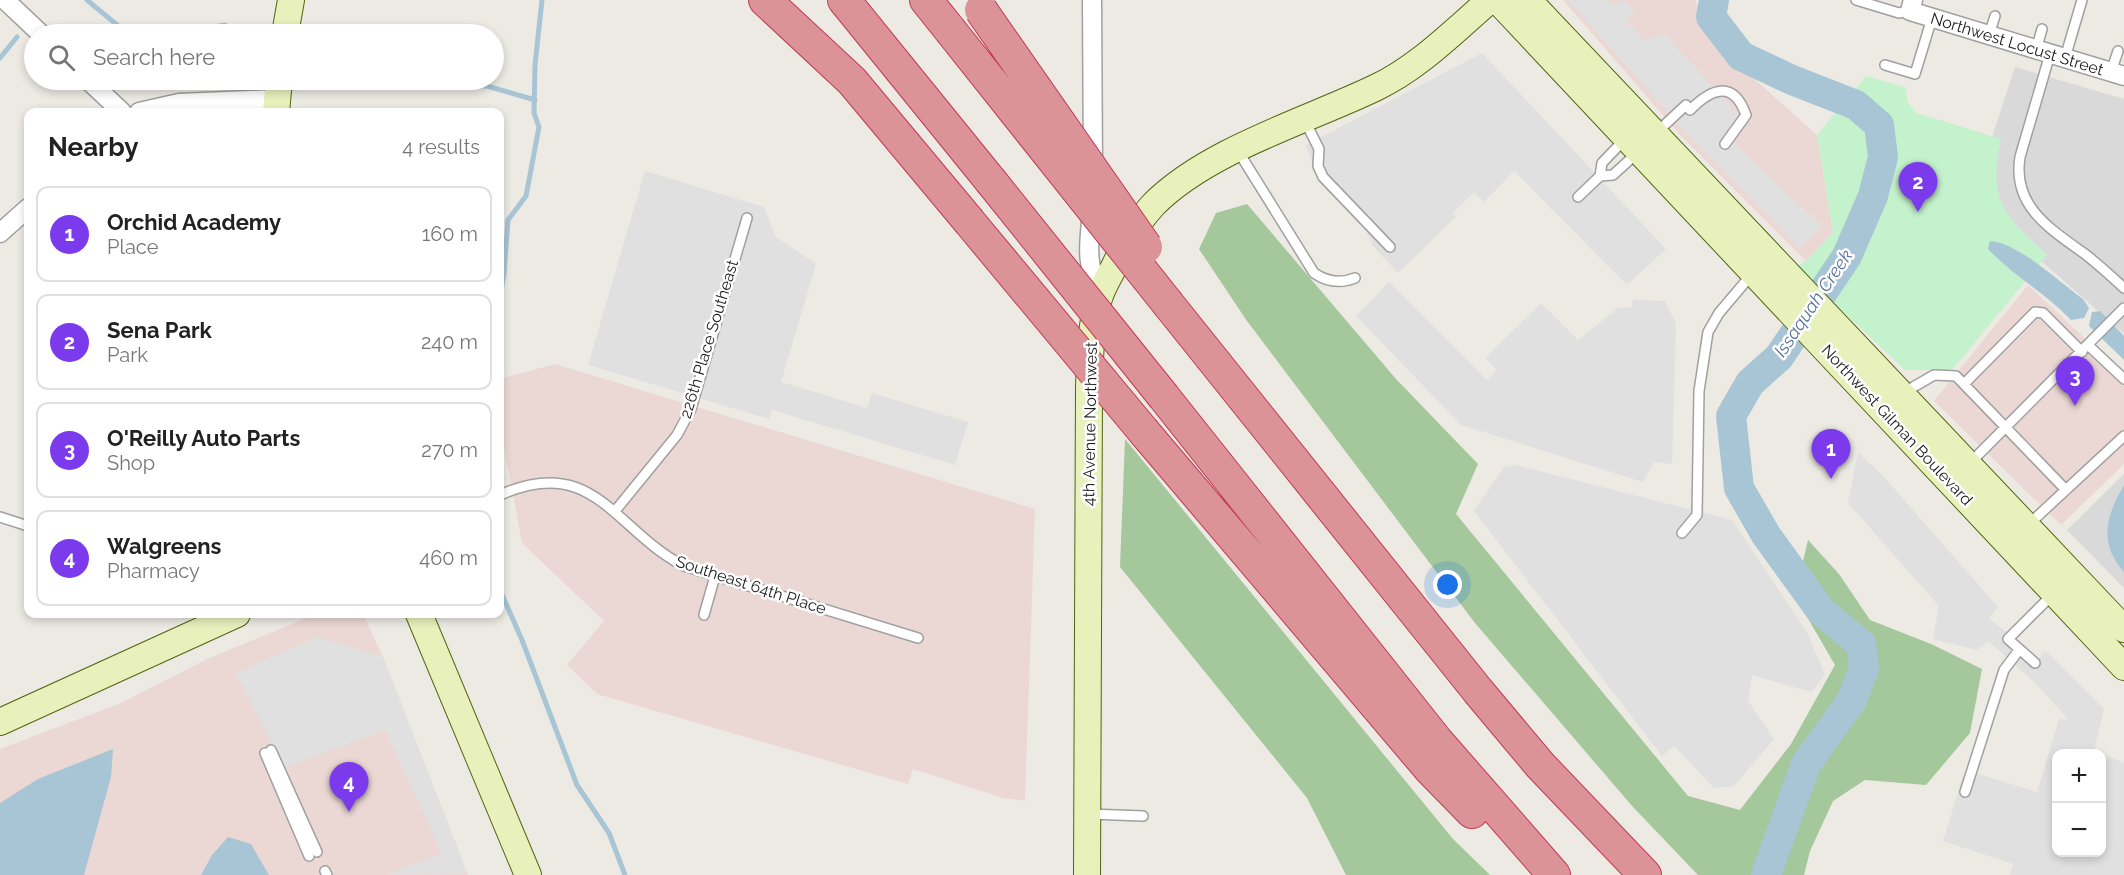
<!DOCTYPE html>
<meta charset="utf-8">
<style>
body{margin:0;font-family:Raleway,sans-serif;background:#f2f2f2;color:#222}
.controls{position:absolute;right:18px;bottom:18px;display:grid;overflow:hidden;border-radius:12px;box-shadow:0 3px 9px #0003}
.controls button{width:54px;height:54px;display:grid;place-items:center;padding:0;border:0;border-bottom:2px solid #e0e0e0;background:#fff;color:#222;font:30px sans-serif}
.you{position:absolute;left:1448px;top:585px;width:21px;height:21px;margin:-15px;border:4px solid #fff;border-radius:50%;background:#1a73e8;box-shadow:0 0 0 9px #1a73e833}
.badge{display:grid;place-items:center;width:39px;height:39px;border-radius:50%;background:#7c3aed;color:#fff;font-size:20px;font-weight:700}
.pin{position:absolute;translate:-50% -50px;filter:drop-shadow(0 2px 3px #0008)}
.pin::after{content:'';position:absolute;top:32px;width:21px;height:18px;background:inherit;clip-path:polygon(0 0,100% 0,50% 100%)}
.list{margin:0;padding:0;list-style:none}
h2{display:flex;justify-content:space-between;align-items:center;height:78px;margin:0;padding:0 24px;font-size:26px}
h2 small{font-size:20px;font-weight:400;color:#767676}
.list li{display:grid;grid-template-columns:39px 1fr auto;gap:18px;align-items:center;box-sizing:border-box;height:96px;margin:0 12px 12px;padding:0 12px;border:2px solid #e0e0e0;border-radius:12px}
.list b{display:block;font-size:22px;white-space:nowrap}
.list p{margin:0;font-size:20px;white-space:nowrap;color:#767676}
.list em{font-size:20px;font-style:normal;color:#767676}
.icon{flex:none;width:33px;height:33px;fill:none;stroke:currentColor;stroke-width:2;stroke-linecap:round;stroke-linejoin:round}
.map{position:relative;flex:none;width:2124px;height:875px;overflow:hidden}
.search{position:absolute;background:#fff;box-shadow:0 3px 9px #0003;left:24px;top:24px;width:480px;height:66px;display:flex;align-items:center;gap:15px;box-sizing:border-box;padding:0 21px;border-radius:33px;color:#767676;font-size:22px}
.panel{position:absolute;background:#fff;box-shadow:0 3px 9px #0003;left:24px;top:108px;width:480px;height:510px;border-radius:12px}
.map>svg:first-child{display:block}
</style>
<div class="map">
<svg width="2124" height="875" viewBox="0 0 2124 875">
<rect width="100%" height="100%" fill="#eceae3"/>
<path fill="#dad9d9" d="M2015,67l109,32v235l-120,-106 -21,-63z
M2124,474v114l-57,-58z"/>
<path fill="#ebd8d4" d="M1563,0h133l3,18 43,50 75,67 16,98 -27,28 -125,-125z
M2028,285l96,90v89l-63,61 -127,-124z
M555,364l480,145 -10,292 -22,-3 -90,-29 -5,15 -311,-90 -30,-29 37,-44 -82,-78 -20,-107 -2,-57z
M316,614h47l20,43 85,218h-468v-126l121,-46 84,-43z"/>
<path fill="#a4c79c" d="M1247,204l149,175 82,85 -22,50 232,282 52,14 51,-66 44,-79 -40,-69 13,-56 31,34 31,46 61,24 51,25 -12,64 -44,52 -61,-5 -32,21 -23,50 -6,24h-106l-65,-68 -158,-184 -228,-302 -48,-72 17,-36z
M1125,439l328,400 37,36h-144l-39,-77 -187,-231z"/>
<path fill="#c4f2cd" d="M1866,76l39,11 3,16 9,10 84,26c-13,62 2,75 46,116l-95,115h-47l-109,-103 10,-6 27,-28 -16,-98z"/>
<path fill="#e0e0e0" d="M1568,0h40l5,5 11,-5 11,11 -9,10 19,19 20,-6 78,86 -17,16 96,90 -22,22 -113,-114z
M1482,53l184,196 -39,36 -113,-114 -30,31 -10,-10 -21,21 3,4 -58,56 -25,-27 -10,-23 -50,-57 -7,-21z
M645,171l119,36 12,30 40,27 -35,118 86,26 5,-15 96,29 -13,43 -183,-55 -3,9 -181,-54z
M1389,282l98,98 10,-10 -12,-12 56,-55 37,37 40,-32 14,-1 1,-7 32,1 11,23 -4,140 -18,-2 -11,20 -182,-57 -105,-109z
M1858,452l25,24 115,131 -9,11 49,41 7,-9 59,59 -10,42 7,2 -45,1v98h46v-98l22,9v112h-114l3,-11 -70,-23 22,-71 72,22 22,-73 10,1 -35,-38 -46,-41 -11,9 -44,-11 6,-33 -91,-103z
M1515,465l217,55 75,112 18,43 -14,17 -59,-17 -4,26 26,38 -40,47 -20,2 -40,-42 -12,10 -188,-245 30,-44z
M318,637l65,20 84,217 -81,1 56,-22 -57,-123 -101,38 -48,-95z"/>
<path fill="#a8c5d5" d="M1990,241c27,1 71,42 93,58l6,9 -5,10 -13,2c-25,-27 -58,-44 -83,-71z
M2100,311l24,25v24l-35,-34 3,-14z
M2124,485v87c-26,-29 -18,-56 0,-87z
M113,749l-2,28 -27,98h-84v-72l38,-24z
M228,837l23,7 18,31h-68l11,-20z"/>
<g fill="none" stroke-linecap="round" stroke-linejoin="round">
<path stroke="#a8c5d5" stroke-width="5" d="M87,0l41,34
M339,33l2,1
M174,34l51,-9
M0,58l17,-21
M426,80l22,6h39l48,14
M500,297l4,-23 4,-54 18,-24 13,-69 -5,-14 1,-48 7,-65
M500,590l22,50 55,145 32,48 16,42"/>
<path stroke="#a8c5d5" stroke-width="30" d="M1714,0l-3,17 30,39 51,24 64,25 23,20 4,32 -10,39 -26,60 -68,101 -29,26 -19,33 8,72 27,47 55,76 40,33 3,24 -12,32 -46,64 -40,111"/>
<g stroke="#a0a0a0" stroke-width="12">
<path id="lane" d="M1856,0l43,13 11,-2
M1989,35l6,-19
M2036,50l6,-21
M2050,54l-30,103c-8,49 30,72 65,97 14,11 26,22 39,34
M2065,58l17,-58
M1885,65l30,9 17,-56
M2111,72l7,-21
M1690,110c21,-21 43,-31 56,5l-21,29
M1305,121l14,28 -1,17 5,11 67,70
M1657,132l29,-27
M1238,151l76,122c13,9 26,11 41,5
M1600,176l13,-1 24,-22
M1578,197l22,-21 2,-13 23,-24
M2089,346l35,33
M1964,384l71,-72 8,1 39,39
M1903,393l31,-18 22,1 110,114
M1969,464l155,-156
M500,495c94,-42 114,35 184,71l234,72
M615,511l62,-76 14,-26 56,-191
M0,517l28,9
M2028,525l96,-89
M1682,533l15,-18 2,-124 9,-59 11,-19 33,-39
M704,615l11,-39
M2035,663l-27,-24 44,-44
M271,750l46,102
M265,753l44,103
M1965,792l39,-122 15,-20
M1089,814l54,2
M325,871l2,4"/>
</g>
<g stroke="#a0a0a0" stroke-width="21">
<path id="street" d="M5,0l36,34
M1092,0l1,169
M1913,0l-3,11 214,65
M88,80l34,32
M139,112l40,-9 97,-4
M1092,209c-2,33 -9,54 10,83
M0,233l28,-25"/>
</g>
<g stroke="#526511" stroke-width="28">
<path id="secondary" d="M1497,0l627,667
M1528,0l596,629
M285,34l6,-34
M276,112l3,-32
M419,614l109,261
M0,722l237,-108
M1087,875l2,-487c1,-29 1,-58 9,-86 3,-13 11,-25 17,-37 10,-21 23,-44 39,-61 54,-54 152,-83 221,-116 43,-20 79,-57 115,-88"/>
</g>
<g stroke="#c23856" stroke-width="34">
<path id="highway" d="M765,0l87,81 116,139
M844,0l146,180
M926,0l24,30
M1169,305l309,386 62,74 105,110
M1164,397l273,344 117,134
M1145,433l284,335 43,44"/>
</g>
<use href="#lane" stroke="#fff" stroke-width="9"/>
<use href="#street" stroke="#fff" stroke-width="18"/>
<use href="#secondary" stroke="#e8f1bc" stroke-width="26"/>
<use href="#highway" stroke="#db9397" stroke-width="32"/>
<g stroke="#c23856" stroke-width="34" stroke-linecap="butt">
<path id="highway-bridge" d="M981,10l165,237
M950,30l219,275
M990,180l174,217
M968,220l177,213"/>
</g>
<use href="#highway-bridge" stroke="#db9397" stroke-width="32"/>
</g>
<g text-anchor="middle" dominant-baseline="central" stroke-width="5" stroke-linejoin="round" paint-order="stroke">
<g font-size="16" fill="#1c1c1c" stroke="#fff">
<text transform="translate(2017 44) rotate(17)">Northwest Locust Street</text>
<text transform="translate(709 339) rotate(-73)">226th Place Southeast</text>
<text transform="translate(1090 424) rotate(-89)">4th Avenue Northwest</text>
<text transform="translate(1897 425) rotate(47)">Northwest Gilman Boulevard</text>
<text transform="translate(751 585) rotate(18)">Southeast 64th Place</text>
</g>
<g font-size="18" font-style="italic" fill="#5471a0" stroke="#fff">
<text transform="translate(1813 303) rotate(-56)">Issaquah Creek</text>
</g>
</g>
</svg>
<div class="controls">
<button>+</button>
<button>−</button>
</div>
<div class="you"></div>
<div class="pin badge" style="left:1831px;top:479px">1</div>
<div class="pin badge" style="left:1918px;top:212px">2</div>
<div class="pin badge" style="left:2075px;top:406px">3</div>
<div class="pin badge" style="left:349px;top:812px">4</div>
<div class="search"><svg class="icon" aria-label="search" viewBox="0 0 24 24"><circle cx="10" cy="10" r="6"/><path d="M15 15l6 6"/></svg>Search here</div>
<section class="panel">
<h2>Nearby<small>4 results</small></h2>
<ul class="list">
<li><span class="badge">1</span><div><b>Orchid Academy</b><p>Place</p></div><em>160 m</em></li>
<li><span class="badge">2</span><div><b>Sena Park</b><p>Park</p></div><em>240 m</em></li>
<li><span class="badge">3</span><div><b>O'Reilly Auto Parts</b><p>Shop</p></div><em>270 m</em></li>
<li><span class="badge">4</span><div><b>Walgreens</b><p>Pharmacy</p></div><em>460 m</em></li>
</ul>
</section>
</div>
